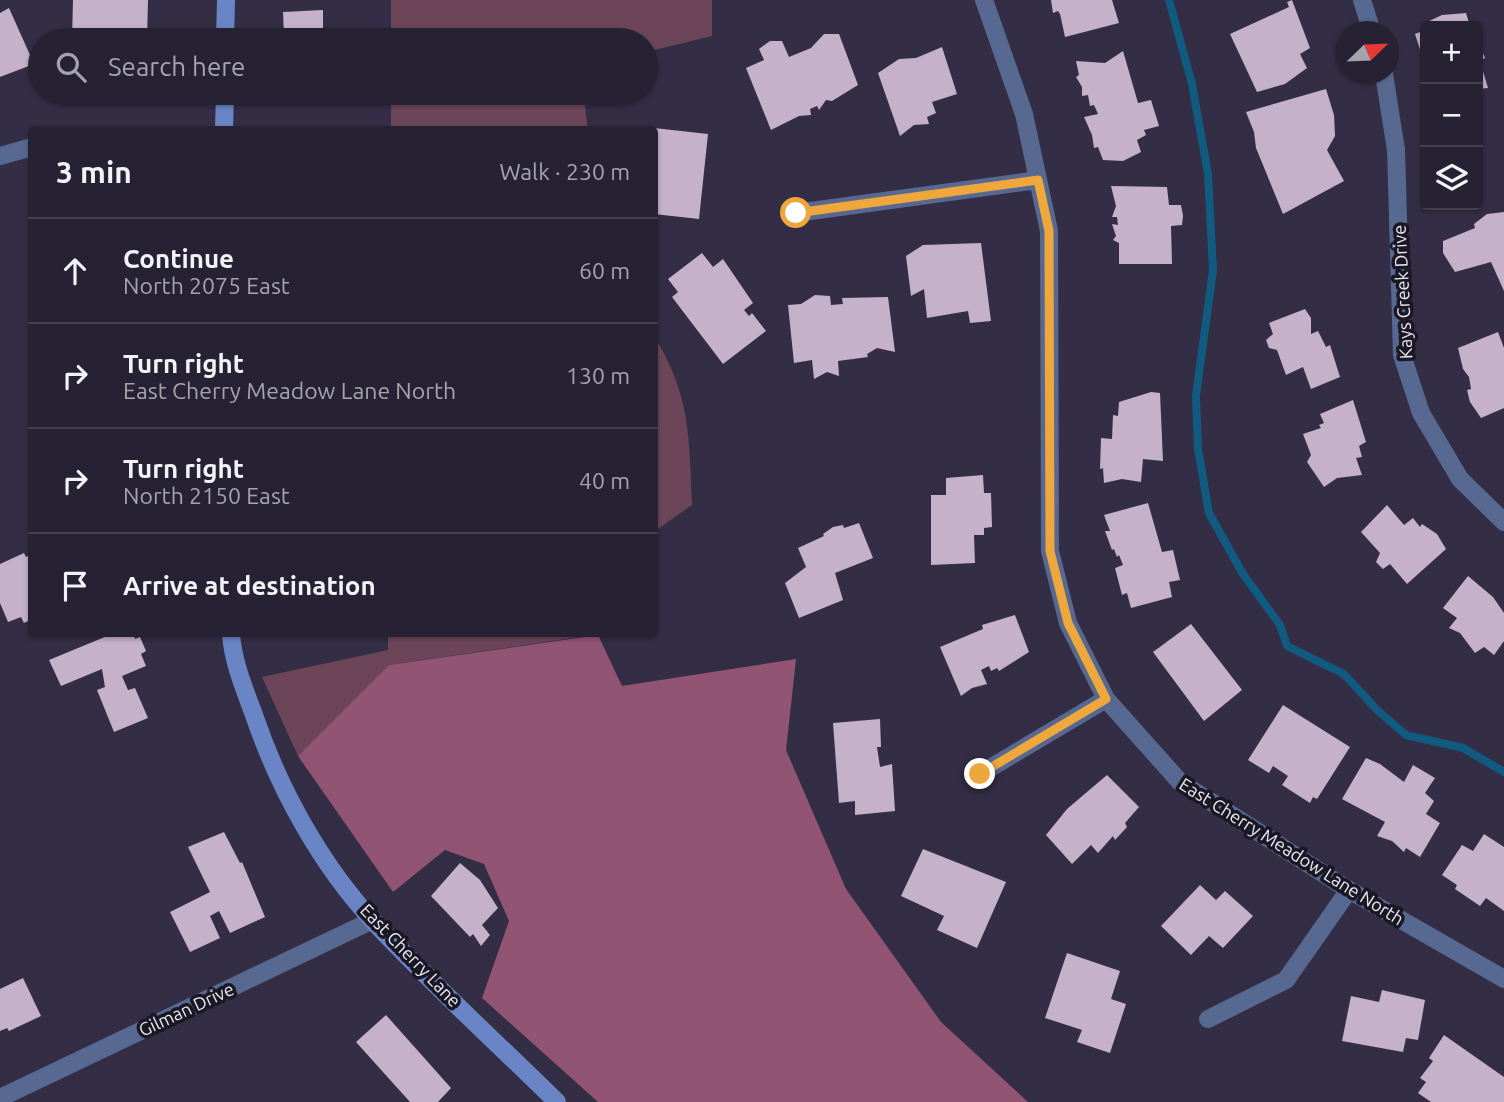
<!DOCTYPE html>
<meta charset="utf-8">
<style>
body{margin:0;font-family:Ubuntu,sans-serif;background:#322f40;color:#f1f3f6}
.controls{position:absolute;right:21px;top:21px;display:grid;overflow:hidden;border-radius:7px;box-shadow:0 2px 5px #0004}
.controls button{width:63px;height:63px;display:grid;place-items:center;padding:0;border:0;border-bottom:2px solid #423f4f;background:#262234;color:#f1f3f6;font:35px sans-serif}
.compass{position:absolute;left:1336px;top:21px;width:63px;height:63px;border-radius:50%;background:#262234;box-shadow:0 2px 5px #0004;rotate:67deg}
.stop{position:absolute;width:21px;height:21px;margin:-16px;border:5px solid #eea73c;border-radius:50%;background:#fff}
.stop.end{background:#eea73c;border-color:#fff;box-shadow:0 2px 7px #0008}
.list{margin:0;padding:0;list-style:none}
h2{display:flex;justify-content:space-between;align-items:center;height:91px;margin:0;padding:0 28px;font-size:30px}
h2 small{font-size:23px;font-weight:400;color:#a4a4ac}
.list li{display:grid;grid-template-columns:46px 1fr auto;gap:21px;align-items:center;box-sizing:border-box;height:105px;padding:0 28px;border-top:2px solid #423f4f}
.list b{display:block;font-size:26px;white-space:nowrap}
.list p{margin:0;font-size:23px;white-space:nowrap;color:#a4a4ac}
.list em{font-size:23px;font-style:normal;color:#a4a4ac}
.icon{flex:none;width:38px;height:38px;fill:none;stroke:currentColor;stroke-width:2;stroke-linecap:round;stroke-linejoin:round}
.map{position:relative;flex:none;width:1504px;height:1102px;overflow:hidden}
.search{position:absolute;background:#262234;box-shadow:0 2px 5px #0004;left:28px;top:28px;width:630px;height:77px;display:flex;align-items:center;gap:18px;box-sizing:border-box;padding:0 24px;border-radius:38px;color:#a4a4ac;font-size:26px}
.panel{position:absolute;background:#262234;box-shadow:0 2px 5px #0004;left:28px;top:126px;width:630px;height:511px;border-radius:7px}
.map>svg:first-child{display:block}
</style>
<div class="map">
<svg width="1504" height="1102" viewBox="0 0 1504 1102">
<rect width="100%" height="100%" fill="#332e45"/>
<path fill="#6c4658" d="M391,0h321v36l-66,16v-12h-255z
M391,93h205l-11,13 3,24 -197,-1z
M654,336c37,60 35,101 38,169l-37,26z
M388,634h211l-210,31 -91,91 -36,-79 126,-27z"/>
<path fill="#925473" d="M598,635l24,51 174,-27 -10,91 60,139 95,133 87,80h-430l-116,-104 27,-77 -25,-57 -39,-14 -52,42 -95,-136 91,-91z"/>
<g fill="none" stroke-linecap="round" stroke-linejoin="round">
<path stroke="#115a80" stroke-width="8" d="M1169,0l23,84 16,90 5,96 -17,126 2,53 11,64 34,61 37,51 7,21 57,28 33,36 29,25 57,13 41,24"/>
</g>
<path fill="#c6b1ca" d="M73,0h75l-1,40h-75z
M1051,0h61l7,23 -54,14 -5,-23 -2,-3 -5,2z
M1292,0l18,48 -10,6 7,14 -22,16 -28,8 -27,-58 59,-27 -2,-5z
M9,8l25,56 -34,13v-64z
M323,10v30h-42v-5l3,1 -1,-24z
M1466,13l4,13h-44l-1,-3 17,-8z
M1425,30v35l-10,-31z
M824,34h15l19,51 -26,16 -6,-1 -7,10 -2,-4 -7,3 1,6 -12,1 -28,14 -25,-62 18,-8 -5,-11 11,-8h12l7,16 22,-9z
M1478,41l7,17 -5,3 8,27 -10,1z
M942,47l15,47 -25,8 4,11 -9,4 2,7 -15,1 -14,11 -22,-63 21,-14 17,-1z
M1123,51l15,52 13,-3 8,26 -15,4 2,5 -9,5 4,12 -18,9 -20,-1 -5,-13 -4,1 -2,-13 -8,-18 14,-3 -4,-9 -4,1 -2,-11 -6,1v-9l-6,-10 3,-2 -3,-14 29,2z
M1326,89l8,26 1,21 -8,14 17,31 -61,33 -27,-66 -2,-16 -8,-20z
M281,93h41v6h-41z
M654,128l54,6 -9,85 -45,-5z
M1111,186l56,1 2,18h12l2,11 -1,9 -11,1 1,38h-53v-21l-6,-3 3,-4 -4,-12 6,1 -1,-8h-5l4,-11z
M1504,212v79l-13,-29 -36,10 -12,-19v-12l32,-13 -1,-4 13,-10z
M981,243l10,78 -21,2 -2,-12 -41,7 -3,-29 -13,7 -5,-40 17,-11z
M702,253l11,14 10,-8 30,44 -9,7 5,6 3,-3 14,18 -43,33 -51,-67 6,-5 -10,-13z
M815,295l15,1 1,9 12,-1 -1,-6 46,-1 7,55 -18,-4 -10,6 1,3 -30,4 1,15 -12,-4 -13,7 -2,-19 -18,3 -6,-58 13,-1z
M1305,309l6,9v16l7,-3 8,16 4,-2 10,32 -29,12 -8,-22 -17,8 -9,-25 -8,-2 -3,-8 7,-6 -4,-11z
M1498,332l6,16v60l-23,10 -11,-16 -3,-12 4,-1 -2,-12 -6,-8 -5,-21z
M1151,392l9,1 3,68 -20,-2 -2,23 -19,-3 -18,4 -1,-15 -3,1 1,-31 11,1 1,-24 5,1 1,-14z
M1353,400l13,42 -7,4 3,11 -6,1 6,17 -25,3 -13,9 -17,-25 4,-7 -8,-21 18,-6 -2,-3 5,-2 -4,-9z
M983,475l1,18h7l1,34 -8,1v7h-10l1,28 -44,2v-70h15v-17z
M1148,503l14,49 11,-2 7,30 -11,2 3,15 -41,11 -4,-15 -5,2 -7,-27 8,-3 -4,-10 -2,2 -3,-8 -2,1 -7,-19h5l-6,-16z
M1387,505l17,20 9,-7 7,9 2,-3 15,10 9,15 -39,35 -17,-20 -7,5 -7,-7 4,-9 -19,-21z
M859,523l14,35 -38,15 8,27 -44,18 -14,-35 21,-16 -8,-19 26,-12 -1,-2 10,-7 10,-2 1,3z
M24,553l2,4 6,-3v65l-8,4 -3,-6 -13,5 -8,-19v-39z
M1468,576l25,21 11,16v28l-10,14 -10,-8 -9,6 -15,-20 -11,-5 8,-10 -14,-10z
M1015,615l14,37 -30,19 -2,-3 -6,3 -2,-5 -8,4 6,14 -15,4 -11,8 -21,-49 43,-18 -1,-4z
M1191,624l51,66 -38,31 -51,-69z
M112,634h21l2,5 5,-2 6,14 -5,3 5,12 -24,10 6,14 7,-2 13,30 -34,14 -17,-42 8,-3 -3,-18 -41,17 -12,-26z
M1283,705l67,42 -33,52 -4,-2 -3,6 -28,-18 6,-9 -15,-10 -4,7 -21,-13z
M880,719l1,28h-4l3,20 12,-3 3,47 -40,4v-14l-16,2 -6,-80z
M1366,758l14,6 24,18 9,-17 22,13 -10,15 9,8 -8,13 14,9 -20,34 -14,-9 -2,4 -12,-11 -15,-5 8,-14 -43,-23z
M1107,775l32,32 -14,16 2,4 -12,13 -2,-4 -15,17 -7,-8 -19,19 -26,-29 21,-26z
M224,832l16,31 2,-1 23,55 -35,16 -11,-22 -9,5 10,22 -30,14 -20,-40 40,-20 -22,-45z
M1484,834l20,13v64l-18,-13 -6,8 -25,-17 2,-4 -15,-10 20,-30 11,6z
M923,849l83,33 -29,66 -40,-18 7,-14 -43,-20z
M460,863l20,17 18,28 -16,17 8,10 -9,11 -8,-12 -3,3 -39,-41z
M1200,885l16,15 9,-9 28,25 -30,32 -14,-12 -18,19 -30,-29z
M1067,953l53,18 -9,28 15,5 -16,49 -33,-11 5,-12 -37,-12z
M23,978l18,38 -32,15 -2,-3 -7,3v-42z
M1382,990l43,10 -7,40 -12,-2 -3,14 -61,-11 9,-45 28,6z
M386,1015l65,73 -13,14h-28l-54,-60z
M1444,1035l60,42v25h-73l-13,-9 8,-11 -6,-4 13,-17 -4,-3z"/>
<g fill="none" stroke-linecap="round" stroke-linejoin="round">
<path stroke="#576891" stroke-width="18" d="M984,0l40,114 25,117 1,320 18,72 38,76 74,83 169,108 155,89
M1362,0l10,32
M1384,74l12,76 6,205 19,58 39,66 44,43
M0,156l32,-9
M796,213l242,-33
M980,774l126,-75
M1208,1019l78,-39 63,-90
M0,1098l373,-178"/>
<path stroke="#6a85c6" stroke-width="18" d="M225,40l1,-40
M224,130l1,-37
M231,634c2,28 13,54 23,81 25,74 67,150 120,207 58,62 122,120 183,180"/>
</g>
<g fill="none" stroke-linecap="round" stroke-linejoin="round">
<path stroke="#eea73c" stroke-width="9" d="M796,213l242,-33 11,51 1,320 18,72 38,76 -126,75"/>
</g>
<g text-anchor="middle" dominant-baseline="central" stroke-width="7" stroke-linejoin="round" paint-order="stroke">
<g font-size="18" fill="#eae7f6" stroke="#1a1823">
<text transform="translate(1402 292) rotate(-93)">Kays Creek Drive</text>
<text transform="translate(1292 851) rotate(32)">East Cherry Meadow Lane North</text>
<text transform="translate(411 955) rotate(46)">East Cherry Lane</text>
<text transform="translate(186 1009) rotate(-25)">Gilman Drive</text>
</g>
</g>
</svg>
<div class="controls">
<button>+</button>
<button>−</button>
<button><svg class="icon" aria-label="layers" viewBox="0 0 24 24"><path d="M12 4l9 5-9 5-9-5zM3 14l9 5 9-5"/></svg></button>
</div>
<svg class="compass" viewBox="-18 -18 36 36"><path d="M0-13l5 13h-10z" fill="#e53935"/><path d="M0 13l5-13h-10z" fill="#a4a4ac"/></svg>
<div class="stop" style="left:796px;top:213px"></div>
<div class="stop end" style="left:980px;top:774px"></div>
<div class="search"><svg class="icon" aria-label="search" viewBox="0 0 24 24"><circle cx="10" cy="10" r="6"/><path d="M15 15l6 6"/></svg>Search here</div>
<section class="panel">
<h2>3 min<small>Walk · 230 m</small></h2>
<ul class="list">
<li><svg class="icon" aria-label="ahead" viewBox="0 0 24 24"><path d="M12 20V5M6 11l6-6 6 6"/></svg><div><b>Continue</b><p>North 2075 East</p></div><em>60 m</em></li>
<li><svg class="icon" aria-label="right" viewBox="0 0 24 24"><path d="M7 20v-9h11M14 6l5 5-5 5"/></svg><div><b>Turn right</b><p>East Cherry Meadow Lane North</p></div><em>130 m</em></li>
<li><svg class="icon" aria-label="right" viewBox="0 0 24 24"><path d="M7 20v-9h11M14 6l5 5-5 5"/></svg><div><b>Turn right</b><p>North 2150 East</p></div><em>40 m</em></li>
<li><svg class="icon" aria-label="arrive" viewBox="0 0 24 24"><path d="M6 21V4h12l-3 4 3 4H6"/></svg><div><b>Arrive at destination</b></div></li>
</ul>
</section>
</div>
